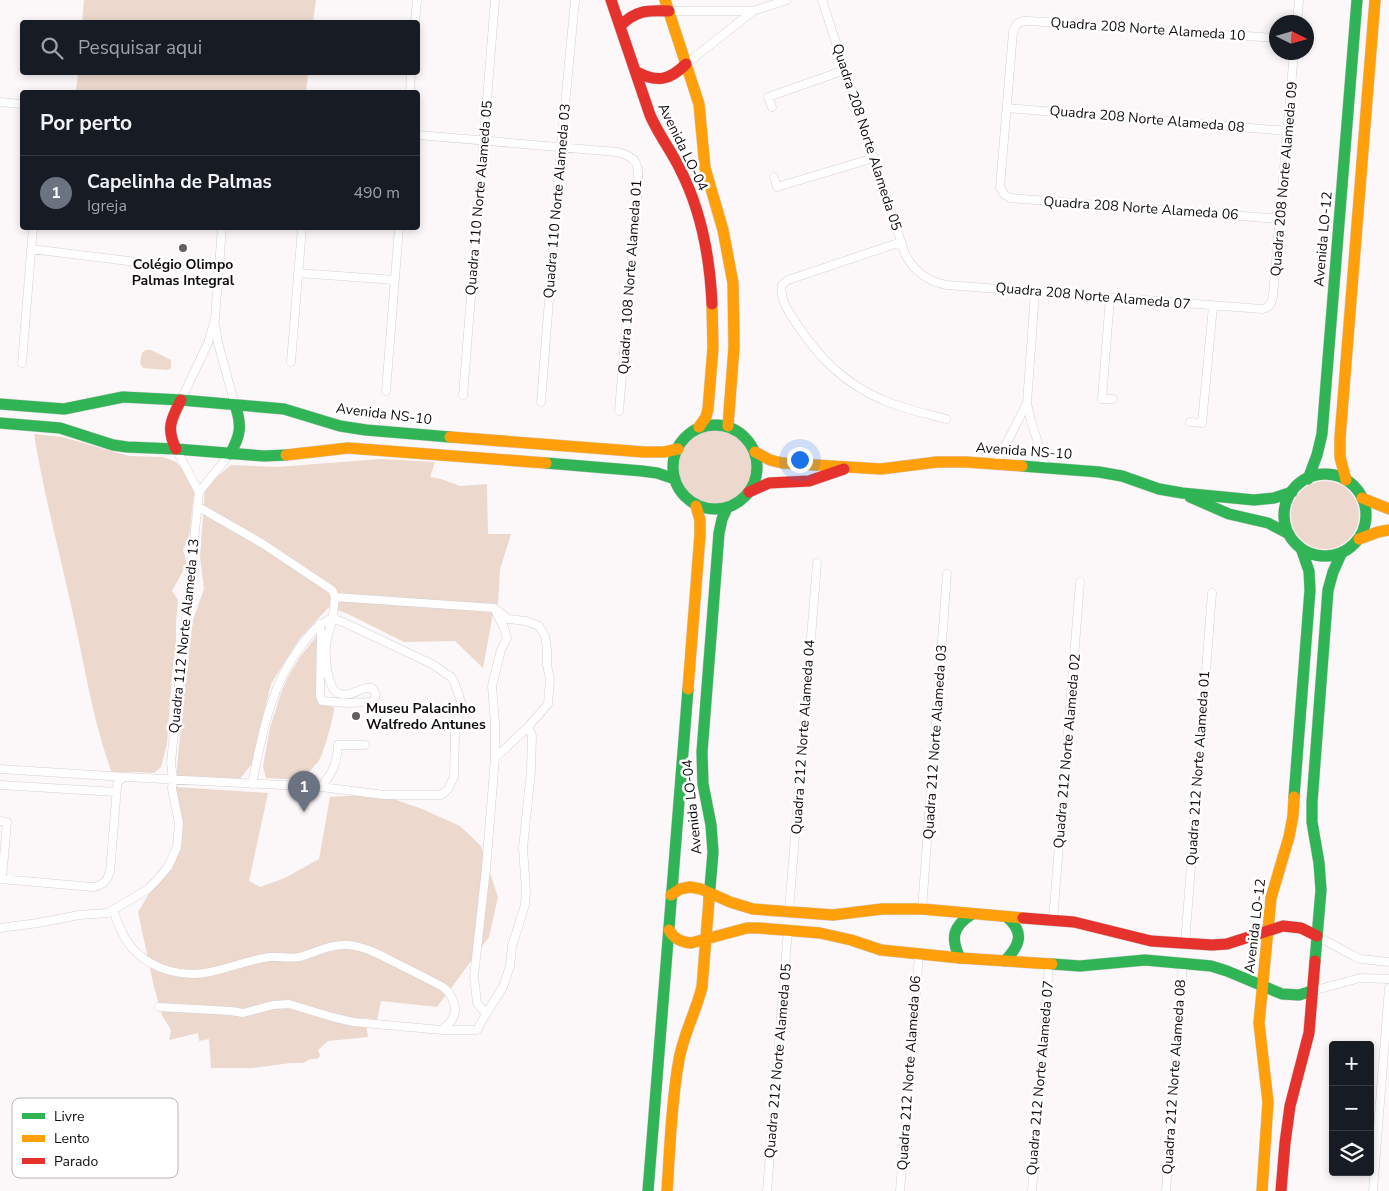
<!DOCTYPE html>
<html lang="pt">
<meta charset="utf-8">
<style>
body{margin:0;font-family:"Nunito Sans",sans-serif;background:#242831;color:#f1f3f6}
.controls{position:absolute;right:15px;bottom:15px;display:grid;overflow:hidden;border-radius:5px;box-shadow:0 2px 8px #0003}
.controls button{width:45px;height:45px;display:grid;place-items:center;padding:0;border:0;border-bottom:1px solid #363941;background:#171b24;color:#f1f3f6;font:25px sans-serif}
.compass{position:absolute;left:1269px;top:15px;width:45px;height:45px;border-radius:50%;background:#171b24;box-shadow:0 2px 8px #0003;rotate:95deg}
.you{position:absolute;left:799px;top:459px;width:18px;height:18px;margin:-12px;border:4px solid #fff;border-radius:50%;background:#1a73e8;box-shadow:0 0 0 8px #1a73e833}
.badge{display:grid;place-items:center;width:32px;height:32px;border-radius:50%;background:#0f766e;color:#fff;font-size:16px;font-weight:700}
.pin{position:absolute;translate:-50% -41px;filter:drop-shadow(0 1px 2px #0008)}
.pin::after{content:'';position:absolute;top:26px;width:18px;height:15px;background:inherit;clip-path:polygon(0 0,100% 0,50% 100%)}
.list{margin:0;padding:0;list-style:none}
h2{display:flex;justify-content:space-between;align-items:center;height:65px;margin:0;padding:0 20px;font-size:21px}
h2 small{font-size:16px;font-weight:400;color:#9ea1a6}
.list li{display:grid;grid-template-columns:32px 1fr auto;gap:15px;align-items:center;box-sizing:border-box;height:75px;padding:0 20px;border-top:1px solid #363941}
.list b{display:block;font-size:19px;white-space:nowrap}
.list p{margin:0;font-size:16px;white-space:nowrap;color:#9ea1a6}
.list em{font-size:16px;font-style:normal;color:#9ea1a6}
.icon{flex:none;width:28px;height:28px;fill:none;stroke:currentColor;stroke-width:2;stroke-linecap:round;stroke-linejoin:round}
.map{position:relative;flex:none;width:1389px;height:1191px;overflow:hidden}
.search{position:absolute;background:#171b24;box-shadow:0 2px 8px #0003;left:20px;top:20px;width:400px;height:55px;display:flex;align-items:center;gap:12px;box-sizing:border-box;padding:0 18px;border-radius:5px;color:#9ea1a6;font-size:19px}
.panel{position:absolute;background:#171b24;box-shadow:0 2px 8px #0003;left:20px;top:90px;width:400px;height:140px;border-radius:5px}
.map>svg:first-child{display:block}
</style>
<div class="map">
<svg width="1389" height="1191" viewBox="0 0 1389 1191">
<rect width="100%" height="100%" fill="#fcf7f9"/>
<path fill="#ecd8cc" d="M84,0h232l-3,22h-231z
M78,73v-1l230,1 -2,19h-230z
M146,350h5l20,10v8l-3,2 -25,-2 -3,-5 2,-10z
M678 467a37 37 0 1 1 74 0a37 37 0 1 1-74 0Z
M34,434l28,3 67,19 34,1 13,5 14,15 3,8 1,9 -5,43 -6,13 4,14 -15,27 6,9 -2,22v25l-4,27 -5,70 -6,23 -7,6 -16,-1 -26,1c-19,-51 -27,-106 -39,-159 -13,-60 -29,-119 -39,-180z
M381,459l54,3 -5,15 11,2 19,7 27,-2 1,50h23l-11,35 -2,35 -4,4 -11,60 -28,-27 -51,1 -56,-28 -19,-7 -29,31 -29,46 -13,53 -4,24 -15,19 -63,-1 9,-96 8,-63 11,-31 -4,-32 5,-70 26,-22 46,2z
M1291 515a34 34 0 1 1 68 0a34 34 0 1 1-68 0Z
M318,633l6,72 7,1 3,2c0,8 -11,48 -16,54 -6,7 -12,12 -17,18l-35,-2 -3,-12 7,-38 11,-35 7,-16 12,-20 15,-19z
M176,787l92,6 -19,88 11,6 25,-9 34,-19 11,-62 49,-3 43,15 38,17 21,20 17,51 -9,40 -52,70 -56,-6 -4,19 -11,-2v5l2,14 -40,4 -10,9 2,6 -3,3h-7l-7,4h-12l-39,5h-41l-2,-29 -10,2 -1,-8 -29,7 2,-10 -9,-15 -8,-28 -16,-75 43,-71z"/>
<g fill="none" stroke-linecap="round" stroke-linejoin="round">
<g stroke="#d5d0d2" stroke-width="9">
<path id="street" d="M822,0l83,254c9,17 23,28 42,31l315,24c7,-1 10,-6 11,-13l21,-244
M669,11h84l34,-11
M415,22l2,-22
M1297,22l2,-22
M1276,38l-247,-17c-9,-1 -14,3 -16,11l-13,155 4,7 6,4 270,21
M686,64l67,-53
M410,92l1,-20
M0,102l22,2
M772,107l-4,-10 77,-27
M1007,108l281,23
M418,135l199,17c22,5 22,14 21,34l-19,225
M774,177l3,10 97,-29
M901,242l-113,38 -6,5c-3,14 7,27 14,38 23,35 49,61 87,77 20,9 42,13 63,19
M31,249l122,15
M298,273l97,7
M1035,292l-8,111 4,18 15,47
M1110,298l-8,101h11
M215,324l3,19 17,62
M291,362l11,-134
M22,363l11,-135
M386,391l13,-163
M463,395l32,-395
M181,400l27,-57 7,-24 7,-91
M541,402l20,-255 14,-147
M1190,422l12,1 11,-117
M176,449l23,43
M996,464l31,-61
M199,492l31,-38
M197,506l66,38 69,46 3,7c-1,7 -1,15 -3,23 -2,8 -5,17 -6,26 -1,11 1,42 12,47 12,6 22,-7 34,-5l4,6 -2,7 -2,1 -25,1 -25,-2 -2,-5 1,-62 -1,-10
M335,597l159,11 10,20 3,10 -6,12 -9,36 3,36v36l33,-31 4,9 -1,35 -8,77 3,43 -1,14 -13,41 -2,20 -7,21 -17,27 -9,-11 -3,-27 12,-107 9,-111 33,-31 20,-23 2,-25 -3,-14v-16l-2,-13 -6,-10 -13,-5 -18,-2 -14,-11
M0,769l125,8
M0,785l116,7
M321,787c12,-15 16,-23 17,-42h27
M0,821l7,1 -5,57
M0,879l93,8c10,-2 14,-6 17,-15l7,-85 1,-6 7,-4 196,10 63,8h57l7,-6 6,-12 1,-46 6,-23v-6l-6,-18 -4,-7 -19,-13 -87,-41 -13,-5c-16,8 -20,14 -31,28 -31,40 -39,89 -49,138
M922,909l25,-335
M113,910c5,13 10,29 21,40 19,20 50,28 76,22 20,-4 39,-12 59,-15 10,-1 20,2 30,0 16,-4 30,-13 48,-12 17,1 33,10 49,18 16,8 32,16 47,24 9,7 17,23 8,34 -2,3 -6,6 -9,9
M789,911l28,-348
M1053,920l27,-338
M0,928l38,-5 41,-8 29,-2 40,-24 8,-8 12,-14 9,-20 2,-24 -7,-34 1,-9 -2,-18 28,-270
M1317,936l35,19 9,4 28,3
M1185,944l27,-351
M1312,991l48,-13 29,1
M159,1007l72,4 12,2 30,-8 16,-1 43,13 21,5 89,8h35l9,-16
M767,1191l21,-261
M900,1191l19,-236
M1032,1191l17,-226
M1166,1191l17,-228
M1373,1191l16,-203"/>
</g>
<g stroke="#d5d0d2" stroke-width="12">
<path id="fast" d="M0,404l64,5 59,-12 58,3 103,9 56,17 26,4 84,7
M0,423l60,5 53,17 14,2 49,2 88,7 22,-1
M673 467a42 42 0 1 1 84 0a42 42 0 1 1-84 0Z
M230,454c11,-19 12,-29 5,-49
M546,463l96,8 15,2 18,6
M1022,466l77,6 23,4 37,13 23,4 72,7 20,-2 18,-6
M1284 515a41 41 0 1 1 82 0a41 41 0 1 1-82 0Z
M1308,479l9,-24 5,-21 35,-434
M1190,497l39,17 39,9 21,11
M1294,797l16,-207 -1,-19 -8,-23
M709,900l4,-48 -2,-27 -8,-41 -1,-32 17,-219 3,-14 5,-11
M960,958c-10,-20 -7,-32 12,-44
M1005,961c15,-16 20,-28 2,-44
M1315,961l6,-71 -2,-27 -7,-41v-20l16,-212 5,-18 9,-20
M1052,964l28,2 65,-6 66,6 16,5 55,23 17,1 13,-4
M648,1191l40,-502"/>
</g>
<g stroke="#d5d0d2" stroke-width="12">
<path id="slow" d="M665,0l34,104 6,64 18,62 10,53 1,64 -6,79
M699,427l7,-10 2,-8 5,-61 -1,-44
M450,437l194,15h20l14,-3
M755,452l15,8 12,3 99,6 56,-7h29l56,4
M286,455l62,-7 198,15
M1346,480l-6,-23v-19l35,-438
M1362,498l27,11
M1359,539l19,-7 11,-2
M688,689l12,-154v-15l-4,-14
M671,895l9,-6 10,-2 11,2 29,13 23,7 80,6 49,-6h40l101,9
M669,930c5,9 12,12 22,13l56,-15h12l61,5 31,7 30,10 79,8 92,6
M667,1191c3,-42 4,-89 12,-131 4,-25 17,-48 23,-73l7,-87
M1262,1191l6,-89 -9,-79 12,-125 18,-61 4,-21 1,-19"/>
</g>
<g stroke="#d5d0d2" stroke-width="12">
<path id="jam" d="M611,0l39,115c8,19 21,35 30,54 21,41 30,90 32,135
M620,26c16,-16 28,-16 49,-15
M635,71c21,12 34,10 51,-7
M176,449c-10,-20 -5,-30 5,-49
M749,492l20,-9 40,-2 35,-12
M1023,918l51,4 77,19 61,4 15,-1 56,-18 18,2 16,8
M1281,1191l4,-48 5,-37 19,-73 6,-72"/>
</g>
<use href="#street" stroke="#fffefe" stroke-width="8"/>
<use href="#fast" stroke="#30b455" stroke-width="11"/>
<use href="#slow" stroke="#ff9f0a" stroke-width="11"/>
<use href="#jam" stroke="#e5322d" stroke-width="11"/>
</g>
<g fill="#635e60" stroke="#fff" stroke-width="2">
<circle cx="183" cy="248" r="5"/>
<circle cx="356" cy="716" r="5"/>
</g>
<g text-anchor="middle" dominant-baseline="central" stroke-width="5" stroke-linejoin="round" paint-order="stroke">
<g font-size="14" fill="#100c0e" stroke="#fff">
<text transform="translate(1148 29) rotate(4)">Quadra 208 Norte Alameda 10</text>
<text transform="translate(1147 119) rotate(5)">Quadra 208 Norte Alameda 08</text>
<text transform="translate(867 137) rotate(72)">Quadra 208 Norte Alameda 05</text>
<text transform="translate(683 147) rotate(64)">Avenida LO-04</text>
<text transform="translate(1284 179) rotate(-85)">Quadra 208 Norte Alameda 09</text>
<text transform="translate(479 198) rotate(-85)">Quadra 110 Norte Alameda 05</text>
<text transform="translate(557 201) rotate(-85)">Quadra 110 Norte Alameda 03</text>
<text transform="translate(1141 208) rotate(4)">Quadra 208 Norte Alameda 06</text>
<text transform="translate(1323 239) rotate(-85)">Avenida LO-12</text>
<text transform="translate(630 277) rotate(-86)">Quadra 108 Norte Alameda 01</text>
<text transform="translate(1093 296) rotate(5)">Quadra 208 Norte Alameda 07</text>
<text transform="translate(384 414) rotate(7)">Avenida NS-10</text>
<text transform="translate(1024 451) rotate(4)">Avenida NS-10</text>
<text transform="translate(184 636) rotate(-84)">Quadra 112 Norte Alameda 13</text>
<text transform="translate(803 737) rotate(-86)">Quadra 212 Norte Alameda 04</text>
<text transform="translate(935 742) rotate(-86)">Quadra 212 Norte Alameda 03</text>
<text transform="translate(1067 751) rotate(-85)">Quadra 212 Norte Alameda 02</text>
<text transform="translate(1198 768) rotate(-86)">Quadra 212 Norte Alameda 01</text>
<text transform="translate(692 807) rotate(-96)">Avenida LO-04</text>
<text transform="translate(1255 926) rotate(-83)">Avenida LO-12</text>
<text transform="translate(778 1061) rotate(-85)">Quadra 212 Norte Alameda 05</text>
<text transform="translate(909 1073) rotate(-86)">Quadra 212 Norte Alameda 06</text>
<text transform="translate(1174 1077) rotate(-86)">Quadra 212 Norte Alameda 08</text>
<text transform="translate(1040 1078) rotate(-85)">Quadra 212 Norte Alameda 07</text>
</g>
<g font-size="14" font-weight="bold" fill="#100c0e" stroke="#fff">
<text x="183" y="264">Colégio Olimpo<tspan x="183" dy="16">Palmas Integral</tspan></text>
<text x="366" y="708" text-anchor="start">Museu Palacinho<tspan x="366" dy="16">Walfredo Antunes</tspan></text>
</g>
</g>
<rect x="12" y="1098" width="166" height="80" rx="8" fill="#fff" stroke="#b7b6b7" stroke-width="1"/>
<rect x="22" y="1113" width="23" height="6" fill="#30b455"/>
<rect x="22" y="1135" width="23" height="7" fill="#ff9f0a"/>
<rect x="22" y="1158" width="23" height="6" fill="#e5322d"/>
<g font-size="14" fill="#100c0e">
<text x="54" y="1121">Livre</text>
<text x="54" y="1143">Lento</text>
<text x="54" y="1166">Parado</text>
</g>
</svg>
<div class="controls">
<button>+</button>
<button>−</button>
<button><svg class="icon" aria-label="layers" viewBox="0 0 24 24"><path d="M12 4l9 5-9 5-9-5zM3 14l9 5 9-5"/></svg></button>
</div>
<svg class="compass" viewBox="-18 -18 36 36"><path d="M0-13l5 13h-10z" fill="#e53935"/><path d="M0 13l5-13h-10z" fill="#9ea1a6"/></svg>
<div class="you"></div>
<div class="pin badge" style="left:304px;top:812px;background:#6b7280">1</div>
<div class="search"><svg class="icon" aria-label="search" viewBox="0 0 24 24"><circle cx="10" cy="10" r="6"/><path d="M15 15l6 6"/></svg>Pesquisar aqui</div>
<section class="panel">
<h2>Por perto<small></small></h2>
<ul class="list">
<li><span class="badge" style="background:#6b7280">1</span><div><b>Capelinha de Palmas</b><p>Igreja</p></div><em>490 m</em></li>
</ul>
</section>
</div>
